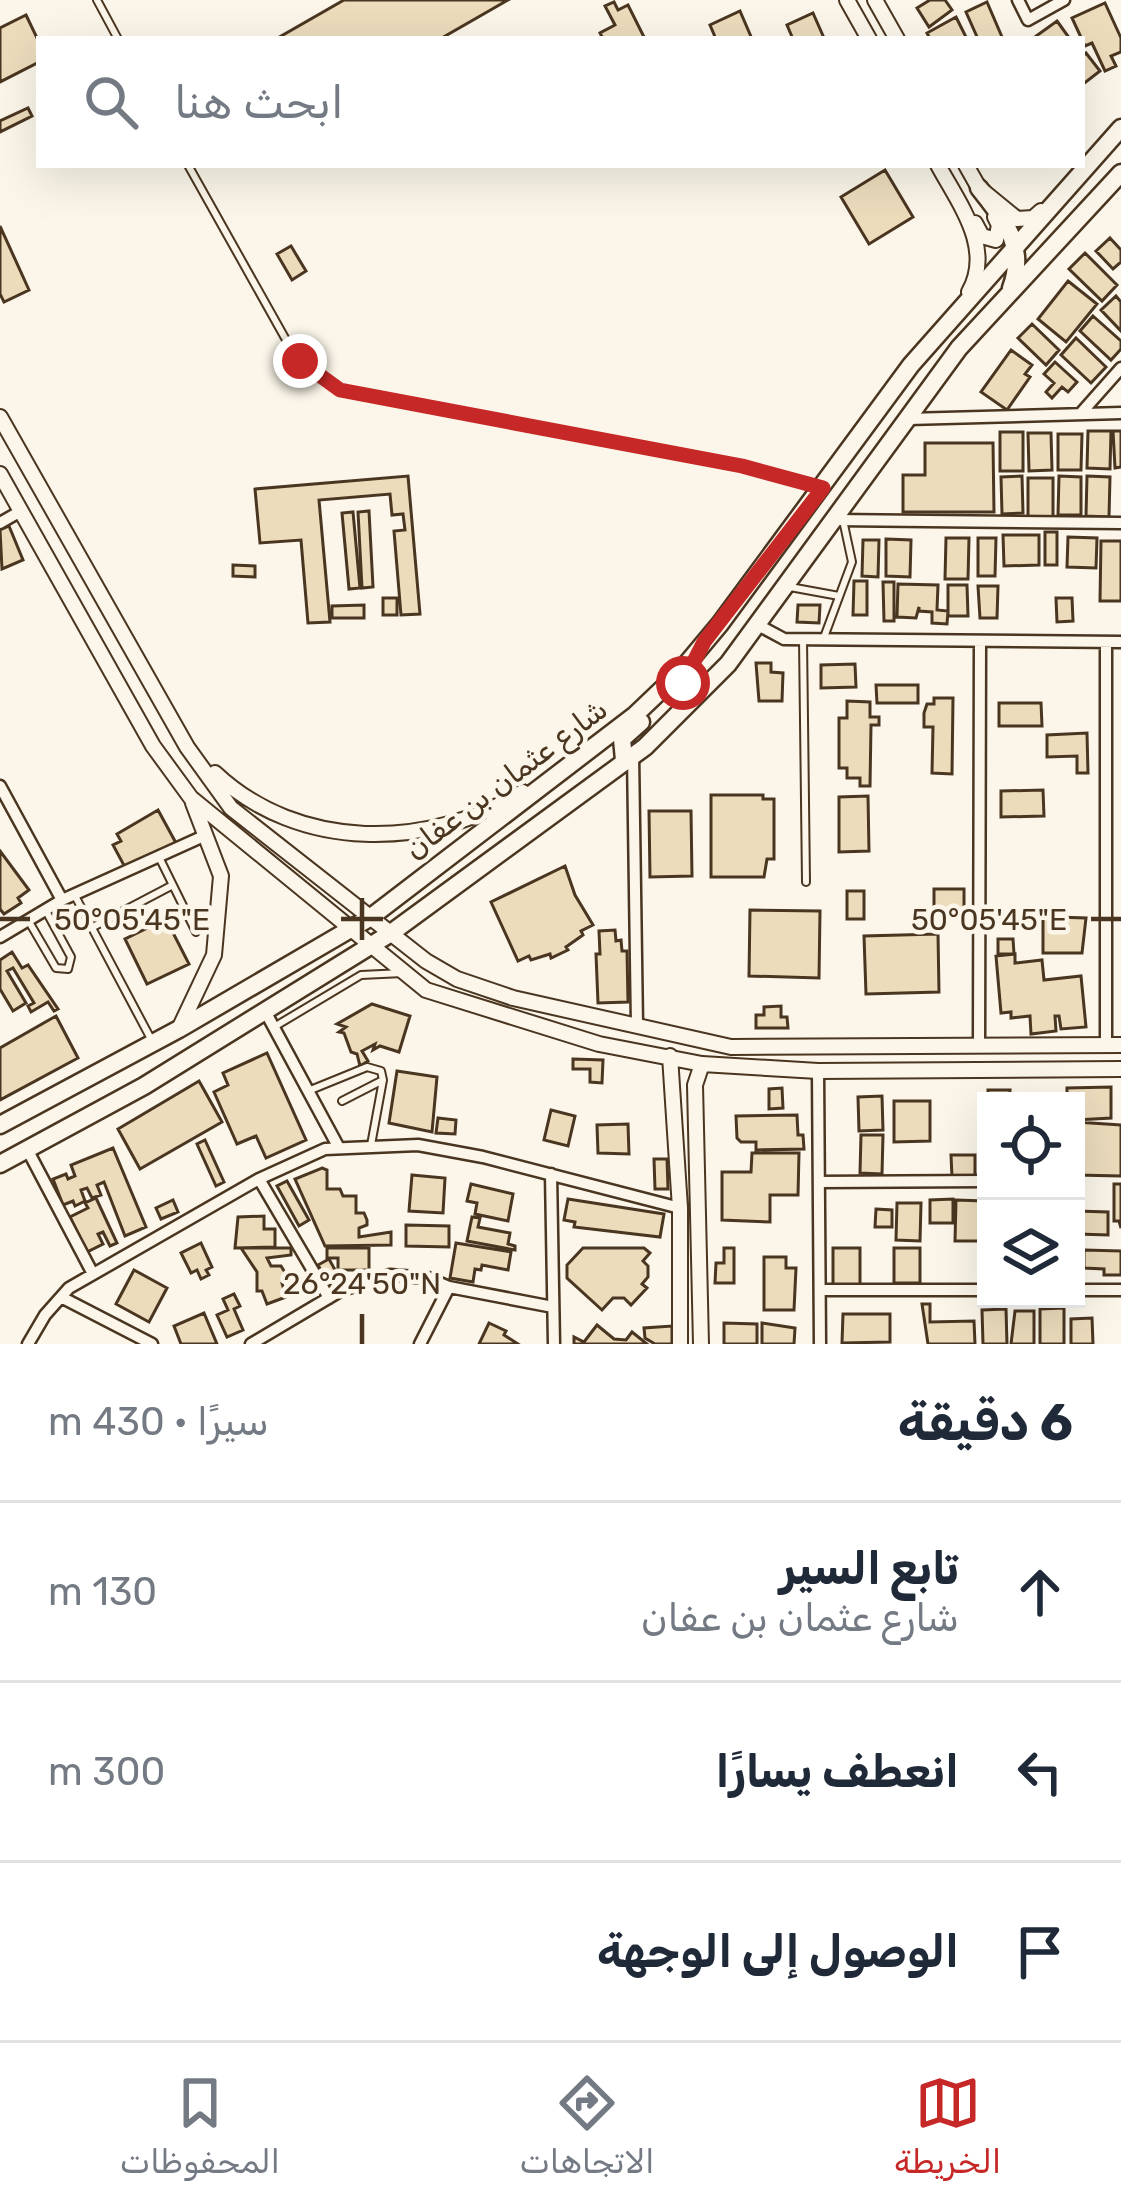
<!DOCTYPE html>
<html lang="ar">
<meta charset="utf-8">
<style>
body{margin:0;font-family:Rubik,Cairo,sans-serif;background:#f6f6f7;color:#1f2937;direction:rtl}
.controls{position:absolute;right:36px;bottom:36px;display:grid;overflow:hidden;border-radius:0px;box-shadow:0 12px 48px #0002}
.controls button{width:108px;height:108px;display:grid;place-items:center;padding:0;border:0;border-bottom:3px solid #e0e1e3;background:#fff;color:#1f2937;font:60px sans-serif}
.stop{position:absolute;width:36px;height:36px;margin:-27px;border:9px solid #c62828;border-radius:50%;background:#fff}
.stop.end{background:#c62828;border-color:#fff;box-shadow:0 3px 12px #0008}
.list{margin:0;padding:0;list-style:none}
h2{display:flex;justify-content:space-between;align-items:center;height:156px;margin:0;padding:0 48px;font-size:51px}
h2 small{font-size:39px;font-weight:400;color:#747a83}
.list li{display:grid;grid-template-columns:78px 1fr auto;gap:36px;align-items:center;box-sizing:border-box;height:180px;padding:0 48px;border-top:3px solid #e0e1e3}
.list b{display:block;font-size:45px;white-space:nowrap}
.list p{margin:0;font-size:39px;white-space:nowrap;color:#747a83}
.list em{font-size:39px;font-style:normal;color:#747a83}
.icon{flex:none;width:66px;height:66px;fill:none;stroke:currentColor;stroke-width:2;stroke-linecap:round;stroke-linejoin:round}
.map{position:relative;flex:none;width:1121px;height:1344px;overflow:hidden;direction:ltr}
.search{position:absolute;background:#fff;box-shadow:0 12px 48px #0002;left:36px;right:36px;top:36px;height:132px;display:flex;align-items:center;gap:30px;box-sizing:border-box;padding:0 42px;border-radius:0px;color:#747a83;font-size:45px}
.sheet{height:696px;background:#fff}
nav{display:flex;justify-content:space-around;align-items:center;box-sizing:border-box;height:168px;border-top:3px solid #e0e1e3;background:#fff;font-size:33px;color:#747a83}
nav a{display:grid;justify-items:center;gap:6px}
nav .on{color:#c62828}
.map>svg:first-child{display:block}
</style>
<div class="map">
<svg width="1121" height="1344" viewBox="0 0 1121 1344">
<rect width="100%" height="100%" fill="#fbf6e9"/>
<path fill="#ecdcbc" stroke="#4a3520" stroke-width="3" d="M344,0h164l-68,39h-164z
M930,0h15l7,10 -23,17 -12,-19z
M614,2l4,8 10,-5 17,34h-42l-3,-6 15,-8 -10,-19z
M987,2l15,35 -4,2h-20l-12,-27z
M1105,3l16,35v14l-10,4 5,10 -11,5 -13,-28 -7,3 -13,-28z
M740,11l12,28h-36l-6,-14z
M813,13l11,25 -31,1 -6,-14z
M26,15l13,27v20l-39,20v-54z
M956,17l11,22h-37l-3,-6z
M1057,21l13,18h-38z
M1086,53l14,18 -18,14v-28z
M28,108l4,8 -32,16v-11z
M885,170l28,47 -44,27 -28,-47z
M0,226l29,64 -25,12 -4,-8z
M1110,238l11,12v12l-8,7 -17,-18z
M291,246l15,25 -14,9 -15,-26z
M1085,253l32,32 -15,16 -33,-32z
M1068,281l29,23 -31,38 -28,-23z
M1116,296l5,6v29l-20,-21z
M1093,316l28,25v8l-10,11 -31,-29z
M1032,324l27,26 -13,15 -28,-27z
M1076,338l30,29 -15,16 -30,-28z
M1011,350l21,15 -7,9 5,3 -23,33 -26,-18z
M1055,362l22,20 -9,10 -6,-5 -10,11 -6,-6 8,-9 -10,-9z
M1088,431h23l-1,38 -23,-1z
M1113,431h8v36l-6,1z
M1000,432h23v39h-23z
M1028,433h23l1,37 -23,1z
M1058,434h24l-1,36h-23z
M925,443h68l1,69h-91v-37h22z
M408,476l12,138 -19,1 -7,-84 11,-1 -2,-16 -11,1 -2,-21 -71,6 11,122 -22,1 -7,-83 -41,3 -5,-54z
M1022,476l1,37 -21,1 -1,-37z
M1059,476l22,1v38h-23z
M1087,476l23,1 -1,40 -23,-1z
M1028,478h25v40l-25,1z
M369,511l4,76 -11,1 -4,-76z
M353,512l7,76 -11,1 -7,-76z
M9,526l14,34 -21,9 -2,-39z
M1045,532h12v33h-12z
M1003,535h36v30l-35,1z
M1068,537l29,1 -1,30 -29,-1z
M946,538h23l-1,41h-23z
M978,538h18l-1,38h-17z
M886,539l25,1 -1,37 -24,-1z
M863,540h16l-1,37 -16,-1z
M1101,541h20v60h-21z
M233,565l22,1v11l-22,-1z
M854,581h13v34h-14z
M883,582h11v39h-10z
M898,584l40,1 -1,25 11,1 -1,13 -15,-1v-11l-13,-1v-4l-3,11 -19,-1z
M948,585h19l1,31h-20z
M978,586h20l-1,32h-17z
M383,598h14v17h-14z
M1056,598h16l1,23 -16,1z
M364,605v13h-32v-12z
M798,605h22l-1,18 -22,-1z
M756,663h15v9l12,1 -1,28h-23z
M855,664l1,23 -35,1v-23z
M876,685h42v18h-41z
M934,698h19l-1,76 -20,-1 1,-46h-9v-14l3,-9h7z
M847,701l23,1v15h9v8h-8l-1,61h-10v-8h-13v-10h-8v-50h8z
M999,703h42l1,23h-43z
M1087,733l1,40h-11v-17l-30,1v-22z
M1043,790l1,26 -43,1v-26z
M711,795h52v4h11v60h-7l-3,18h-53z
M868,796l1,55 -30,1v-55z
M158,810l18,33 -49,28 -14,-26 8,-4 -4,-7z
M649,811h42l1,65 -42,1z
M0,851l29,39 -11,8 3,5 -17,11 -4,-5z
M565,866l10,29 18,30 -12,6 2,4 -17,12 2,3 -17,8 -1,-4 -19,6 -2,-4 -11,5 -27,-59z
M934,889h30v21l-30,-1z
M847,891h17v28h-17z
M750,910l70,1 -1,67 -70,-2z
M1043,911h13v6l30,1 -4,35h-39z
M166,919l23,45 -42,20 -22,-45z
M615,930l1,11 5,-1 1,11h5l1,51 -30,1 -2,-49h4l-1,-23z
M938,934l1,58 -73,2 -2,-58z
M998,939h15l1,15h-16z
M12,952l10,16 6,-3 30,44 -4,2 -6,-9 -17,10 -3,-6 6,-3 -21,-35 -6,3 19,32 -13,8 -13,-22v-29z
M1015,954v9l27,-3 2,20 37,-4 5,51 -25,2 -2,-13h-4l1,15 -25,3 -1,-18 -19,2v-6l-10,1 -5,-57z
M372,1004l38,12 -11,36 -19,-6 -7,4 2,-6 -13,7 6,10 -8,5 -3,-12 -6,-2 -7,-19 -5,-1 7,-5 -9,-3z
M781,1006v11h6l1,11h-32v-13h8v-8z
M56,1016l22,42 -78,42v-52z
M267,1053l39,87 -40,18 -10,-22 -19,8 -23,-52 14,-7 -5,-12z
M573,1059l30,1 -1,23 -12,-1v-13h-17z
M397,1071l40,6 -5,55 -43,-9z
M199,1081l23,41 -82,47 -22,-40z
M1111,1087v31l-35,2v-19h-9v-13z
M782,1088l1,20 -14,1v-20z
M988,1090h22l-1,11h-21z
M882,1096l1,34 -24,1 -1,-34z
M894,1101h36v40l-36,1z
M551,1110l24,6 -7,30 -24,-6z
M982,1113h4v60h-4z
M797,1115l1,20h5l1,14 -48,1v-8h-15l-4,-4 -1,-22z
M438,1118l18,2 -1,14 -19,-1z
M1076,1122l45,3v51l-45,-1z
M628,1124l1,30 -31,-1 -1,-28z
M861,1135h22l-1,39 -22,-1z
M205,1140l19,42 -8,4 -19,-42z
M113,1148l33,79 -21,9 -21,-54 -7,3 4,10 -9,3 -5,-10 -6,2 4,11 -10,5 -2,-5 -10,4 -10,-26 13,-5 2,5 7,-3 -4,-11z
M752,1153h47l-1,42h-28v27l-48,-2v-48h29z
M951,1155h24v22h-23z
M654,1159h13l1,30h-13z
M322,1168l5,2v19h13l3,7h13v17h8l3,7v5l-8,3v9l32,-5v13l-66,1 -30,-67z
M412,1175l33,3 -2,35 -34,-2z
M287,1181l22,39 -10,6 -22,-40z
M471,1184l42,10 -5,27 -33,-7 2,-11 -10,-2z
M1114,1184h7v44l-2,-7h-5z
M96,1198l21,45 -7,3 -7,-14 -5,2 5,10 -16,8 -17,-35 18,-9 -3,-5z
M568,1199l96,15 -4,23 -86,-10 1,-5 -11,-2z
M953,1199v24h-23v-23z
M173,1200l5,12 -17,7 -5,-11z
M956,1200l28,1 -1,40h-28z
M897,1203h24l-1,38 -24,-1z
M876,1209l16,1v17h-17z
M1076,1211l32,1v23l-30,-1z
M264,1216v13h11v18l-40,1 3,-31z
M472,1217l8,1 -2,9 32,6 -2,11 7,2v4l-48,-9z
M406,1225l43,1v21l-43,-1z
M201,1243l11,24 -6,3 3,5 -8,4 -4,-9 -6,3 -10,-20z
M456,1243l55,9 -3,18 -26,-5 -1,5 -6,-1 -2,13 -23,-4z
M241,1248h50v7l-24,3 4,8h10l8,13 -7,4 4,14 -19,7 -5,-13h-5v-19z
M327,1248h42v22h-31v-12h-11z
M583,1248h61l6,5 -7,8 5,5v11l-6,7 5,4 -16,17 -7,-7h-11l-11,12 -35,-32v-13z
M724,1248h10v35h-19l1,-20h8z
M833,1248h27v41h-27z
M894,1248h26v35h-26z
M1084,1250l37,1v24h-17v-6l-20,-1z
M764,1257h22v11h10l-2,42h-30z
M329,1259l11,20 -11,6 -11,-20z
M134,1270l33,18 -18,34 -33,-18z
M234,1294l6,12 -6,3 9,21 -16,7 -10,-22 11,-5 -5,-11z
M922,1304h8v18l44,-1 1,23h-47z
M1064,1308v36h-24v-35z
M1006,1309l1,35h-24l-1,-34z
M1015,1311h19v33h-23z
M204,1313l13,31h-36l-7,-18z
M843,1314h47v28l-48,1z
M1092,1318l1,26h-22v-25z
M489,1323l17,8 -2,4 14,9h-39z
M724,1323l33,1v20h-33z
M762,1323l33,5 -1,16h-32z
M597,1325l17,14 12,1 6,-8 15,12h-73v-7l10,5z
M672,1326v18h-17l-10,-6 -1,-10z"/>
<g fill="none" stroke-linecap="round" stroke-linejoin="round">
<g stroke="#4a3520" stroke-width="10">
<path id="service" d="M97,0l21,39
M188,165l97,173 15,23 40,29 402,76 78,21
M790,587l49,9
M803,639l3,243
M823,640l29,-78 -9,-42
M159,857l37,75
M74,894l77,145
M28,920l28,48 12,1 3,-12 -25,-46
M91,928l80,-42
M274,1027l87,-52 42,-2
M308,1091l59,-24 14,4 2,9 -12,65
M342,1101l41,-21"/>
</g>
<g stroke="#4a3520" stroke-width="15">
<path id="minor" d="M1018,0l10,20 36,-20
M1082,412l39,-44
M908,419l213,-6
M835,520l286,3
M0,523l21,-12
M758,625l26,14 337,3
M1106,642v403
M633,755l4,270
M0,786l62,114 -62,37
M62,900l144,-65
M265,1011l74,137
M979,1046l1,-404
M818,1071l2,273
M27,1149l66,125
M551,1174l3,170
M259,1179l70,119
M819,1182l167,-1
M820,1290h166
M1076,1290h45
M61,1297l91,47
M28,1344l17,-29 24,-27 190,-109 66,-30 93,-4 65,12 197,51
M251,1344l91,-54 48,-15 38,3 21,9 104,20
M420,1344l29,-57"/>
</g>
<g stroke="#4a3520" stroke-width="18">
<path id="tertiary" d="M847,0l22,39
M875,0l22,39
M938,165c21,39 56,83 31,127
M966,165l13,23 38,31 16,-1 8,-7
M975,223l7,13 14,4 3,-15 -4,-8
M0,417l187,330 44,61 195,153 31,18 56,19 218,49 390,-2
M0,474l153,272 38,52 235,192 173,54 103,20 116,7 303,-2
M215,773c84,79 213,77 308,19
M179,1029l35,-74 7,-79 -28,-73
M670,1056l10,152v136
M701,1344l-6,-259 7,-21"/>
</g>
<g stroke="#4a3520" stroke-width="21">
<path id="primary" d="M979,188c25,32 48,58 32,100
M624,760l-2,-21 19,-17
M0,1125l179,-96 192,-112 264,-202 44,-42 41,-49 191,-259 210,-237
M0,1164l144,-78 247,-153 254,-186 83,-83 231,-316 162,-175"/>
</g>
<use href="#service" stroke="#fbf6e9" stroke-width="6"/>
<use href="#minor" stroke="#fbf6e9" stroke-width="10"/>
<use href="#tertiary" stroke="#fbf6e9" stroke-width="14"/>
<use href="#primary" stroke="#fbf6e9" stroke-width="16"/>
</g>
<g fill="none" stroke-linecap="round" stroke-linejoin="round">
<path stroke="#c62828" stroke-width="15" d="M300,361l40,29 402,76 81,22 -119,154 -21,41"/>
</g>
<path fill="none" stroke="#4a3520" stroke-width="4.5" d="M362,898v42M0,919h30M341,919h42M1091,919h30M362,1314v30"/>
<g text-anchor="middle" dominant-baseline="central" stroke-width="9" stroke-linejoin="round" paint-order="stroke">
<g font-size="30" fill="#4a3520" stroke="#fbf6e9">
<text transform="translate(506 779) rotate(-37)">شارع عثمان بن عفان</text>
</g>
</g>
<g font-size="30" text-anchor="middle" fill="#4a3520" stroke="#fbf6e9" stroke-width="9" stroke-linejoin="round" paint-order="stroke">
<text x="132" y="930">50°05'45"E</text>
<text x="989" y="930">50°05'45"E</text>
<text x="362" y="1294">26°24'50"N</text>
</g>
</svg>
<div class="controls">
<button><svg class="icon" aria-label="locate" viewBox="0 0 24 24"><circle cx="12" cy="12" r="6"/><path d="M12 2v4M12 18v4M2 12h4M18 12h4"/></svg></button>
<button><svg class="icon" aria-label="layers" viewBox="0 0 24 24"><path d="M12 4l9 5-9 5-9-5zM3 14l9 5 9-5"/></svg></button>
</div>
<div class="stop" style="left:683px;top:683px"></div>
<div class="stop end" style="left:300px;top:361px"></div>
<div class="search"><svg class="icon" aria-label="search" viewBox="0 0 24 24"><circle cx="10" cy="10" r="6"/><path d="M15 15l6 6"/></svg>ابحث هنا</div>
</div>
<section class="sheet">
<h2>6 دقيقة<small>سيرًا · 430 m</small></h2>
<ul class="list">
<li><svg class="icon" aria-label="ahead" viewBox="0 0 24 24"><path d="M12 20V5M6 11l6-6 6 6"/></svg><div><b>تابع السير</b><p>شارع عثمان بن عفان</p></div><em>130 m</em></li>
<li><svg class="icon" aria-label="left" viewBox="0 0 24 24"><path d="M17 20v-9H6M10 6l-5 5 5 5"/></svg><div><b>انعطف يسارًا</b></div><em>300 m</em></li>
<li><svg class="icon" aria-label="arrive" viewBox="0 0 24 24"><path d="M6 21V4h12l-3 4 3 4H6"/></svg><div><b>الوصول إلى الوجهة</b></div></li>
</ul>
</section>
<nav>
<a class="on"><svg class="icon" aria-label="map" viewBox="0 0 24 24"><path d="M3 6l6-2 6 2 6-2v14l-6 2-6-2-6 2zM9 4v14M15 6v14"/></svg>الخريطة</a>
<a><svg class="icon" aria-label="directions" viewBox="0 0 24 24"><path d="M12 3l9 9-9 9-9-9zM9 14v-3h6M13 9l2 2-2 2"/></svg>الاتجاهات</a>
<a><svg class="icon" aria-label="saved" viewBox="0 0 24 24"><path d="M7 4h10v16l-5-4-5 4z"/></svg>المحفوظات</a>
</nav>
